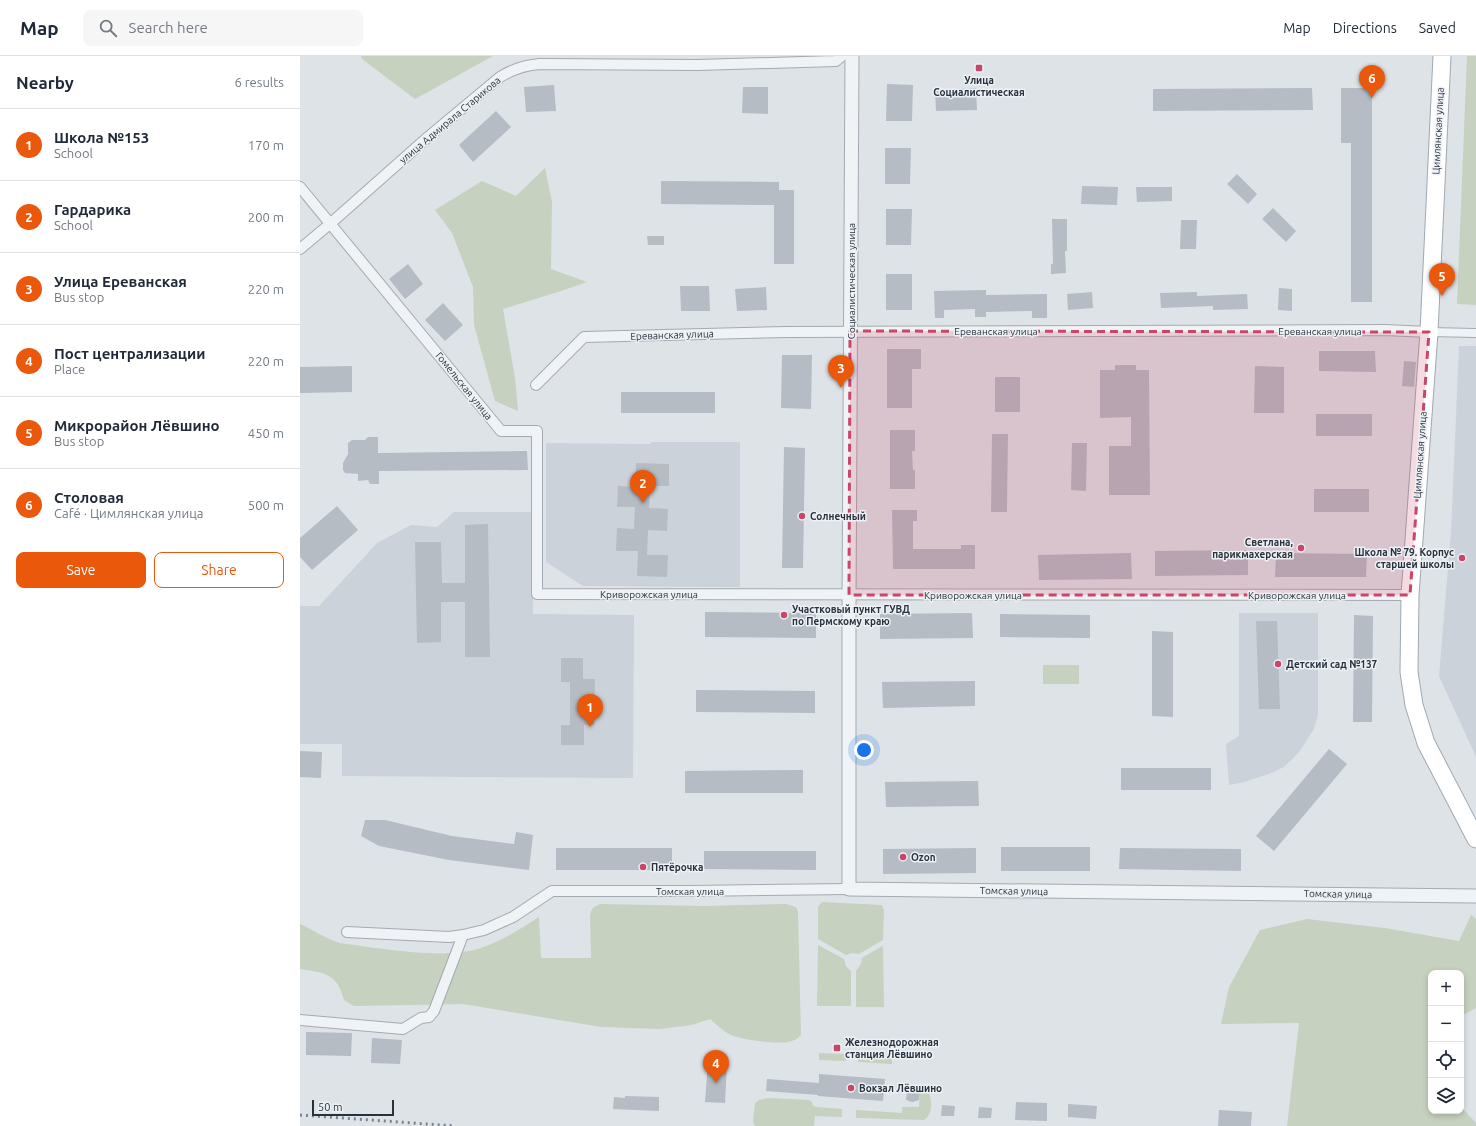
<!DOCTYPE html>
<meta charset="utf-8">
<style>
body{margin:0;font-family:Ubuntu,sans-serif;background:#f6f6f7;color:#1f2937}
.controls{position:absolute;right:12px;bottom:12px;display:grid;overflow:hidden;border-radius:8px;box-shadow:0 2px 6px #0003}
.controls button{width:36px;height:36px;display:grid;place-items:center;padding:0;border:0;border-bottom:1px solid #e0e1e3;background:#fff;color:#1f2937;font:20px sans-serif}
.scale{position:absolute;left:12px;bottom:10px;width:82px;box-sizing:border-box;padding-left:4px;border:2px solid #28323d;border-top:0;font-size:11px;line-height:14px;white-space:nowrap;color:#28323d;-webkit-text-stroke:3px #edf1f5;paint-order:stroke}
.you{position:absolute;left:564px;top:694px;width:14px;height:14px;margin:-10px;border:3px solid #fff;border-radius:50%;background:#1a73e8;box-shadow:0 0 0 6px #1a73e833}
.badge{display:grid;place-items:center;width:26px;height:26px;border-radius:50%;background:#ea580c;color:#fff;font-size:13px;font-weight:700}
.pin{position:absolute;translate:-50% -33px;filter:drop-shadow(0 1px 2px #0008)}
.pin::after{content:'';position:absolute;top:21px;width:14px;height:12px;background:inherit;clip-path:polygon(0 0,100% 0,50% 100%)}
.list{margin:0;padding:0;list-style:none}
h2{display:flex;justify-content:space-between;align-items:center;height:52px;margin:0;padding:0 16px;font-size:17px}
h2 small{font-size:13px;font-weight:400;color:#747a83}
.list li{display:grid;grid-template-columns:26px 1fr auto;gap:12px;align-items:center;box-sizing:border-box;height:72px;padding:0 16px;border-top:1px solid #e0e1e3}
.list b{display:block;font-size:15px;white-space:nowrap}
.list p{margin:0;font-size:13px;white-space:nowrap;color:#747a83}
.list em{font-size:13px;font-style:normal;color:#747a83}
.actions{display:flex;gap:8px;padding:12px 16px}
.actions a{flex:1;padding:9px 0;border:1px solid #ea580c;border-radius:8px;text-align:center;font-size:14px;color:#ea580c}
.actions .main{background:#ea580c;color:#fff}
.icon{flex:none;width:22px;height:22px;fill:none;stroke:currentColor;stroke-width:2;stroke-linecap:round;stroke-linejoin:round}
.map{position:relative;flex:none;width:1176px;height:1070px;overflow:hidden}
header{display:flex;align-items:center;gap:24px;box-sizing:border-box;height:56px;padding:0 20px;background:#fff;border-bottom:1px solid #e0e1e3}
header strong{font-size:19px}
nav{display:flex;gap:22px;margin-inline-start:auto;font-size:14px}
.search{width:280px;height:36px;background:#f6f6f7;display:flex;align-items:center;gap:10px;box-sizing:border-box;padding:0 14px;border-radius:8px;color:#747a83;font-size:15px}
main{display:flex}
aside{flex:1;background:#fff}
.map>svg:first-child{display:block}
</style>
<header>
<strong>Map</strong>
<div class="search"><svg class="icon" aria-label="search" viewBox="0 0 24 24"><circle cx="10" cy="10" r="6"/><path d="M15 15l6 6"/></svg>Search here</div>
<nav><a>Map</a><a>Directions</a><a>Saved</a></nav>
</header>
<main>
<aside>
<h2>Nearby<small>6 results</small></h2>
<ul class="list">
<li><span class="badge">1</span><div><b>Школа №153</b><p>School</p></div><em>170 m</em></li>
<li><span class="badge">2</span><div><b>Гардарика</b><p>School</p></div><em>200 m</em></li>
<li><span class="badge">3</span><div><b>Улица Ереванская</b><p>Bus stop</p></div><em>220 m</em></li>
<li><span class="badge">4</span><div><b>Пост централизации</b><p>Place</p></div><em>220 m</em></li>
<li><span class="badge">5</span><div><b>Микрорайон Лёвшино</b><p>Bus stop</p></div><em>450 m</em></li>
<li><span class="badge">6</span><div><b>Столовая</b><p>Café · Цимлянская улица</p></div><em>500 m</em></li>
</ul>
<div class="actions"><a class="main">Save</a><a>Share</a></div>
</aside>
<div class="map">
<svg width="1176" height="1070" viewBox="0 0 1176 1070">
<rect width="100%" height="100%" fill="#dee3e7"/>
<path fill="#ccd2d9" d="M1159,290h17v411l-37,-81 12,-144z
M351,386h89v145l-157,-1 -37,-24v-119l105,1z
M154,456h79v102l101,1 -1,163 -291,-2v-32h-42v-138h19l58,-63 34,-18 26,2z
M939,557h79v102l-4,14 -15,23 -15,15 -15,7 -25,8 -15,3 -3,-41 13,-8z"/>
<path fill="#c6d1bf" d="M61,0h132l-78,43 -53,-40z
M1167,0h9v249l-19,-1z
M245,112l7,34 -1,67 36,13 -26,9 -58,18 12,69 3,33 -23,-10 -21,-76 -1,-38 -21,-54 -17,-23 47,-29 34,15z
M743,609h36v19h-36z
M522,846l60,3 2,5 -1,30 -24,14 -7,-1 -6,2 -28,-16v-32z
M300,848l103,2 83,-2 10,3 2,5 3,123c-4,4 -8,6 -13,7 -14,2 -49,-2 -61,-9 -6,-4 -11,-9 -17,-14l-18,6 -32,4 -59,-2 -138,-23 -109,2 -10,-6c-7,-27 -19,-27 -44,-31v-45c13,6 25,14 39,19 40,5 91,15 131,8 24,-5 49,-21 69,-34l2,41h50l-1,-42c1,-7 3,-9 10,-12z
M1171,859l5,4v89l-15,8v-43h-30v138h30v-4l15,16v3h-189l12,-103 -78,1 8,-37 31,-57 47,-11 78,9 74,13z
M518,889l26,14 2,7 5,5v35h-34z
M582,890h1l1,61h-28v-36l5,-7 1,-6z
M519,997l27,1v7l-27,-1z
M559,999l33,2v7l-34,-2z
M618,1033l9,1c6,8 6,25 -3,30l-68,-2v-8l46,3v-6h17l1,-16 -2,-1z
M468,1042l41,2 3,2 1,4 4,1 25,2v8l-27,-1 -1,10h-59l-2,-4 2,-19 4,-3z"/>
<path fill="#b5bcc4" d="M587,28l26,1 -1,36h-26z
M254,29l2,26 -30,1 -2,-25z
M443,31h25v27l-26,-1z
M676,32l1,22 -41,1 -1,-21z
M1012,32l1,22 -160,1v-22z
M1041,32h31v214h-21v-159h-10z
M196,55l15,16 -38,35 -14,-17z
M585,92h26l-1,36h-25z
M937,118l20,20 -9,10 -21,-20z
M361,125l118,1v8h15v74h-20v-59l-113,-1z
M782,130l36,1 -1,18 -36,-1z
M836,131h36v14l-35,1z
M973,152l23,23 -10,11 -24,-23z
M586,153h26l-1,36h-25z
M752,163h15v32h-2l1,22 -15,1v-10h2z
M881,164h16l-1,29h-16z
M347,180h17v9h-16z
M108,208l15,20 -18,15 -16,-20z
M586,218h26v36h-26z
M380,230h29l1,25h-29z
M466,231l1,23 -30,1 -2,-22z
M979,232l13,1v22l-14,-1z
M686,234v5l61,-1v24h-15v-7l-46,1v5h-11v-8l-31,1v8h-9l-1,-27z
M792,236l1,16 -25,2 -1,-16z
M897,236v4l50,-2 1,15 -35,1v-4l-52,2 -1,-15z
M143,247l20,22 -18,16 -20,-21z
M587,293h34v20h-9v39h-25z
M1019,295h56l1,21 -57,-1z
M482,299h30l-1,54 -30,-1z
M1104,305l12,1 -2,25 -12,-1z
M815,309h21v5h13l1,125h-41v-49h22v-29l-31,1v-48h15z
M52,310v26l-52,1v-26z
M955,310l29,1v46h-30z
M695,321h25v35h-25z
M321,336h94v21h-94z
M1016,358h56v22h-56z
M590,374h25v21h-3l1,19h2v19h-25z
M692,378h16l-1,78h-16z
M68,381h10v16l149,-2 1,19 -149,1v13h-9l-2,-4 -10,1v-7l-13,-1 -2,-3v-7l5,-9v-11l4,-3h13z
M772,387h15l-1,48 -15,-1z
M484,391l21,1 -2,120h-21z
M336,407l33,1v22h-19l-1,22 19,1 -1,22 -19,-1 -1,25h21l-1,22 -30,-1 1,-25h-22l1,-23 17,1 1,-22h-18l1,-21 17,1z
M1014,433h55v23h-55z
M37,450l21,24 -46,40 -12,-13v-19z
M592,454h25v11h-4v28h48v-4h14v24h-82z
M188,468l2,133h-25v-55h-24v40l-24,1 -2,-101h26l1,41h23v-58z
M948,494v25l-93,1v-25z
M831,497l1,26 -93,1 -1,-25z
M976,497l91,1 -1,23h-91z
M405,556l111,1v25l-111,-1z
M672,557l1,25 -93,1v-25z
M700,558l90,1v23l-90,-1z
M1054,559l19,1 -1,106h-19z
M956,565h21l3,88h-21z
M852,575l21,1v85l-21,-1z
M261,602h22v21h12l-1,46h-10v20h-23v-20h9v-43h-9z
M675,625v25l-92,2 -1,-26z
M396,634l119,1v22l-119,-1z
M1029,693l18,15 -73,87 -18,-15z
M0,695l22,1 -1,26 -21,-1z
M821,712h90v22h-90z
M503,714v23h-118v-22z
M678,725l1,25 -93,1 -1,-25z
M65,764h20l67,16 62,8 2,-12 17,3 -4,35 -80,-10 -70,-14 -18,-10z
M701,791h89v24h-89z
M256,792h116v22h-116z
M676,792v25l-93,1v-25z
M820,792l121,1v22l-122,-2z
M404,795h112v19l-112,-1z
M6,976l46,1 -1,23 -45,-1z
M72,982l30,2 -2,24 -29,-1z
M408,1006l19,1 -2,40 -20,-1z
M519,1018l66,5 -2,22 -65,-5v-1l-52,-4 1,-12 52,4z
M609,1032l9,1v1h2l-1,10 -6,2 -5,-1v-1h-2l1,-10h2z
M325,1040l34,1v14l-46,-2 1,-12 11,1z
M716,1046l31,1v18l-32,-1z
M768,1048l29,2 -1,13 -28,-2z
M642,1049l13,1 -1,10h-13z
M679,1051l13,1 -1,10h-13z
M919,1054l33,2 -1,14h-33z"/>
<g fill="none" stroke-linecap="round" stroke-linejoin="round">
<g stroke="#a4aab1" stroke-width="10">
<path id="pedestrian" d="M1129,276l47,1"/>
</g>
<g stroke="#a4aab1" stroke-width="12">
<path id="minor" d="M0,131l201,244h36v163l873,1
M0,193l31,-26 97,-86 72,-60c13,-8 25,-12 40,-13l158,1 138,-4 6,-5
M236,329l48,-48 203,-5 598,-2 44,2
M47,876l102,5 14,-2 21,-5 29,-13 39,-26h137l160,-2
M0,964l103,9 18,-11 8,-1 5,-6 29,-76"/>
</g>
<g stroke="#a4aab1" stroke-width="15">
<path id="tertiary" d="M552,0l-3,550v283l627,7"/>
</g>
<g stroke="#9ea9b2" stroke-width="19">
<path id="primary" d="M1142,0l-13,276 -19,263 -1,77 5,33 12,38 50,96"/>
</g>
<use href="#pedestrian" stroke="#f0f3f5" stroke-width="8"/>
<use href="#minor" stroke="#f0f3f5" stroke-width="10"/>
<use href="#tertiary" stroke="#f0f3f5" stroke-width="13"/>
<use href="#primary" stroke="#fff" stroke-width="17"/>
<path stroke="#788490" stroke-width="3" stroke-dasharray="2 4" stroke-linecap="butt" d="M0,1059l155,11"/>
</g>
<path fill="#c9466b" fill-opacity="0.2" stroke="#c9466b" stroke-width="3" stroke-dasharray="8 5" stroke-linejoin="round" d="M550,275l579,1 -19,263h-561z"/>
<g fill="#c9466b" stroke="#edf1f5" stroke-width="1.5">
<rect x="675" y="8" width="8" height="8" rx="2"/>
<circle cx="502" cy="460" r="4"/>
<circle cx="1001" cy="492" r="4"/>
<circle cx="1162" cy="502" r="4"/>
<circle cx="484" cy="559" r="4"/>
<circle cx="978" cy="608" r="4"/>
<circle cx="603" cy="801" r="4"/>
<circle cx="343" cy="811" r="4"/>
<rect x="533" y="988" width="8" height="8" rx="2"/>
<circle cx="551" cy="1032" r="4"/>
</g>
<g text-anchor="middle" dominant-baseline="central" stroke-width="3" stroke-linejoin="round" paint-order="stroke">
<g font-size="10" font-weight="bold" fill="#28323d" stroke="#edf1f5" text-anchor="start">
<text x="679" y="24" text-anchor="middle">Улица<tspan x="679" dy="12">Социалистическая</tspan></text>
<text x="510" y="460">Солнечный</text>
<text x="993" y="486" text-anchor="end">Светлана,<tspan x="993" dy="12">парикмахерская</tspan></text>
<text x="1154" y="496" text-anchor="end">Школа № 79. Корпус<tspan x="1154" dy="12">старшей школы</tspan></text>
<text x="492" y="553">Участковый пункт ГУВД<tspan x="492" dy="12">по Пермскому краю</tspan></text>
<text x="986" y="608">Детский сад №137</text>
<text x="611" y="801">Ozon</text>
<text x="351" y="811">Пятёрочка</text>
<text x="545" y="986">Железнодорожная<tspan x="545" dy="12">станция Лёвшино</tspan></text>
<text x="559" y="1032">Вокзал Лёвшино</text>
</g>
<g font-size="10" fill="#28323d" stroke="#edf1f5">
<text transform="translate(150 64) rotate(-40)">улица Адмирала Старикова</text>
<text transform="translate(1138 75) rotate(-87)">Цимлянская улица</text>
<text transform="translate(551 225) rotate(-90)">Социалистическая улица</text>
<text x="696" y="275">Ереванская улица</text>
<text x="1020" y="275">Ереванская улица</text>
<text transform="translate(372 279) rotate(-2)">Ереванская улица</text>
<text transform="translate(164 330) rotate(51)">Гомельская улица</text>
<text transform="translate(1120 399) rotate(-86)">Цимлянская улица</text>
<text x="349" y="538">Криворожская улица</text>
<text x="673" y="539">Криворожская улица</text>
<text x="997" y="539">Криворожская улица</text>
<text x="390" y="835">Томская улица</text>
<text transform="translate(714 835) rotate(1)">Томская улица</text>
<text transform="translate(1038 838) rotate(1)">Томская улица</text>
</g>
</g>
</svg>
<div class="controls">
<button>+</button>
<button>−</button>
<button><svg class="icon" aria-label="locate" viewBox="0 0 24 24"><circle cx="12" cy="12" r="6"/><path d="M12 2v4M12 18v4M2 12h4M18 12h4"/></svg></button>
<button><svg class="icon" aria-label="layers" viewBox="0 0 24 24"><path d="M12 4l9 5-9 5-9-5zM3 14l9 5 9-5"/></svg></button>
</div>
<div class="scale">50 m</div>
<div class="you"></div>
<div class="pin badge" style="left:290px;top:671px">1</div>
<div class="pin badge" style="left:343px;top:447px">2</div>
<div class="pin badge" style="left:541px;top:332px">3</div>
<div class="pin badge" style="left:416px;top:1027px">4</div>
<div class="pin badge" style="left:1142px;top:240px">5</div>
<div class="pin badge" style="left:1072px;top:42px">6</div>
</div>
</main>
